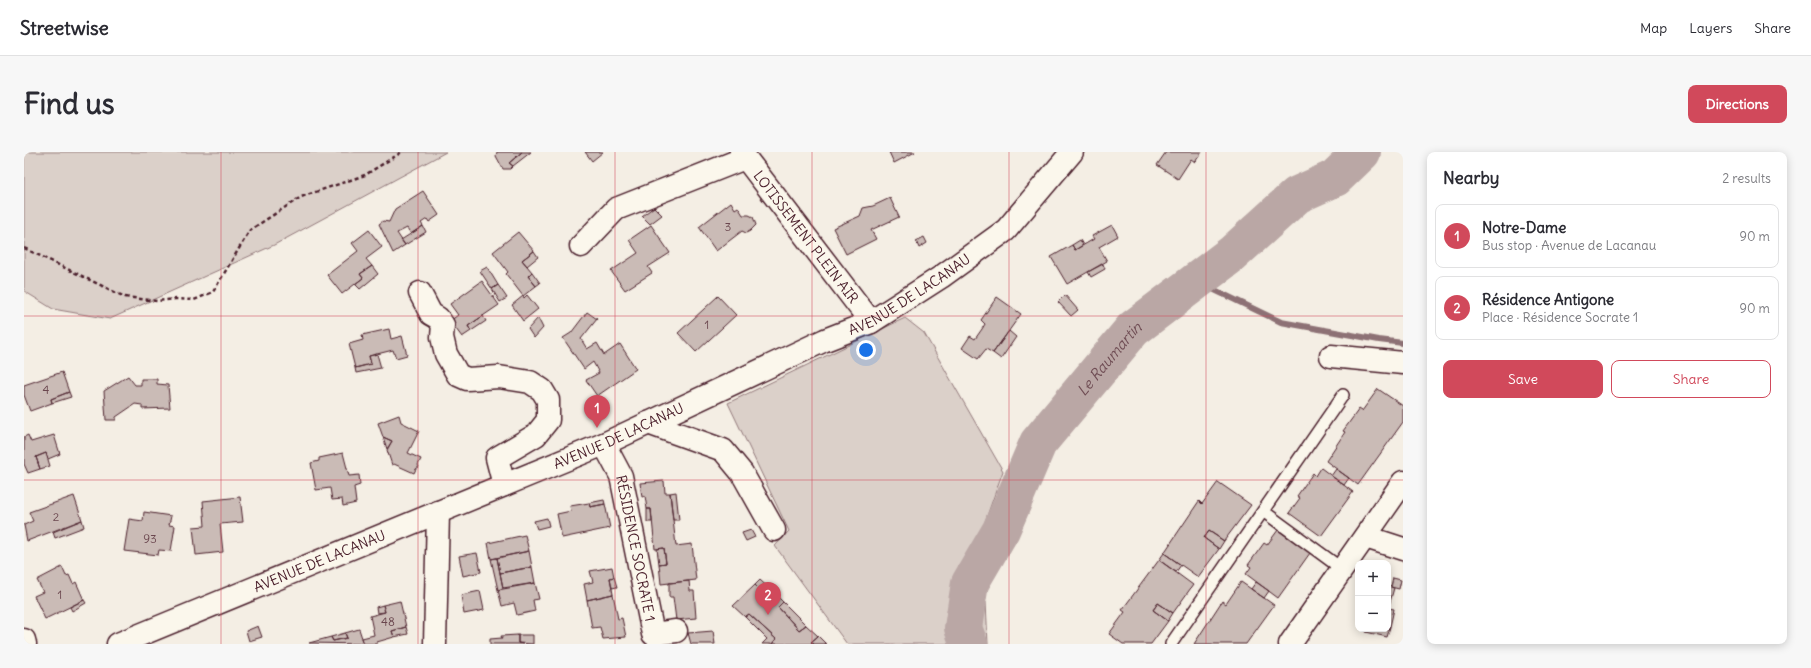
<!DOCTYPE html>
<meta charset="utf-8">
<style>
body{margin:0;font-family:Delius,sans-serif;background:#f7f7f7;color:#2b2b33}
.controls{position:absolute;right:12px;bottom:12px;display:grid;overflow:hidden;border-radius:8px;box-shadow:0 2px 10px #0003}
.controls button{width:36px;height:36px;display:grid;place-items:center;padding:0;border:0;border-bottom:1px solid #e1e1e2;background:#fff;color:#2b2b33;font:20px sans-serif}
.you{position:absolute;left:842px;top:198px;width:14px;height:14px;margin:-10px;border:3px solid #fff;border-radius:50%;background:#1a73e8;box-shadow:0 0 0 6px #1a73e833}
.badge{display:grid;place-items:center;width:26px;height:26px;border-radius:50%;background:#d1495b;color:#fff;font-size:13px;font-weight:700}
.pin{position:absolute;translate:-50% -33px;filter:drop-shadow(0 1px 2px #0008)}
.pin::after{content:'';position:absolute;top:21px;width:14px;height:12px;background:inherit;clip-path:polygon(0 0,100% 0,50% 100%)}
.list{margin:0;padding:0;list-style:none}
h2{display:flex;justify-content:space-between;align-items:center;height:52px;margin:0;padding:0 16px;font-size:17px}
h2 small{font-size:13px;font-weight:400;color:#7c7c81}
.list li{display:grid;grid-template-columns:26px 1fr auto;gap:12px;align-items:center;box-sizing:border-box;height:64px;margin:0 8px 8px;padding:0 8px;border:1px solid #e1e1e2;border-radius:8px}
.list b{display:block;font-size:15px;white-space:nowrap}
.list p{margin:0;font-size:13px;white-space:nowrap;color:#7c7c81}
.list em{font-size:13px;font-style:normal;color:#7c7c81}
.actions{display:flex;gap:8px;padding:12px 16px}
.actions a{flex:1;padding:9px 0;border:1px solid #d1495b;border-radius:8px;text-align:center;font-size:14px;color:#d1495b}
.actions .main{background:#d1495b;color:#fff}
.map{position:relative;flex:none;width:1379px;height:492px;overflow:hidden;border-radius:8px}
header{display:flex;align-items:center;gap:24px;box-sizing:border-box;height:56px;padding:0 20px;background:#fff;border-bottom:1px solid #e1e1e2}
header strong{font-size:19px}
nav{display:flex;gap:22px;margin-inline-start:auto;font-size:14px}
.intro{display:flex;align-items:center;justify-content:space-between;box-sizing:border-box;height:96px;padding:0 24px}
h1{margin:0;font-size:28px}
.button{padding:10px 18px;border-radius:8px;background:#d1495b;color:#fff;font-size:14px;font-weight:700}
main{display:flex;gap:24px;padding:0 24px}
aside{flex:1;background:#fff;border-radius:8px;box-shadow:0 2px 10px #0003}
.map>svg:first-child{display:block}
</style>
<header>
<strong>Streetwise</strong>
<nav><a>Map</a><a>Layers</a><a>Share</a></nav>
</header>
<div class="intro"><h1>Find us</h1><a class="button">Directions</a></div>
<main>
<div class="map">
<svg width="1379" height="492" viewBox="0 0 1379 492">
<rect width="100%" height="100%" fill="#f4eee4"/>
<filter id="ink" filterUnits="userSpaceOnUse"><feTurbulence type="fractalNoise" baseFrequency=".025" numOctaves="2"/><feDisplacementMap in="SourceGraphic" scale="8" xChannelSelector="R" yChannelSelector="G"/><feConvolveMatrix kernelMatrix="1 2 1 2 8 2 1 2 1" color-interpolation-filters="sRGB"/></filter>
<g filter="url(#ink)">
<path fill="#dbd0c9" stroke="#92787a" d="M0,0h422l-172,93 -164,74 -57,-10 -29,-18z
M881,166l19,15 79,138 -51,143 34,-12 2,42h-141l-72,-98 14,-15 -61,-128z"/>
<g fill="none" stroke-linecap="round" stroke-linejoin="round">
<path stroke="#8d7174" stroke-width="6" d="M1172,129l85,41 98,18 24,3"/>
<path stroke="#baa7a5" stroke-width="38" id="s1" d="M945,492l-6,-16 7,-45 31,-53 37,-87 95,-114 99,-75 65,-59 38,-17 27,-26"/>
</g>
<path fill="#cabbb6" stroke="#4a1f2b" d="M473,0h25l-13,11 4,3 -3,3h-7l-7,-13z
M498,0h9l-18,14 -4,-3z
M561,0h18l-11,9z
M865,0h26l-21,11z
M1142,0h36l-7,10 -4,-3 -13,20 -21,-14z
M399,39l16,24 -10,7 -2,-3 -6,4 2,3 -12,8 -4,-6 -10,5 8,12 -12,8 -14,-29 4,-3 6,1 6,-13z
M866,46l9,19 -28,13 5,9 -30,15 -13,-26 27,-12 3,-8 10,-2z
M707,50l4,7 3,-2 5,8h6l4,2 3,8 -6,6 -4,2 -4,-2 -26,20 -17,-24z
M630,55l8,8 -12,9 -8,-8z
M627,73l19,28 -22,14 4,6 -27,17 -14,-19 27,-18 -9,-13z
M1088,73l6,11 -19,11 8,14 -40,23 -16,-27 21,-12 3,5 19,-11 -2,-3z
M399,74l3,6 -21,13 -4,-5z
M345,78l13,17 -16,12 6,7 -12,8 3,4 -21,16 -15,-19 31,-24 -6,-8z
M494,80l16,19 -12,9 10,12 -4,4 8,10 -13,10 -17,-22 2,-2 -15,-20z
M900,85l3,6 -8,5 -3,-7z
M1056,88l3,5 -8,5 -3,-5z
M510,99l4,6 -11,9 -5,-6z
M1079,112l2,5 -14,8 -3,-5z
M348,114l6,8 -18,15 -5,-5 8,-6 -3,-4z
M463,115l11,18 -6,4 -12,-18z
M508,120l8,11 -4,3 -8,-10z
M458,129l17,24 -31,21 3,5 -9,6 -12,-16 8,-6 -8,-11z
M474,133l9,13 -7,4 -8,-13z
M503,143l11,14 -15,12 -11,-16 11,-9 1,2z
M1041,143l13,15 -7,6 -13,-14z
M694,144l18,19 -40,37 -18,-19z
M973,145l24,17 -28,39 -7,-4 -8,10 -16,-11 8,-12 5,3 7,-10 3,-5 -4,-4z
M563,160l10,7 -16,20 6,10 10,-6 7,12 16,-11 16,25 -39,27 -11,-16 13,-7 -6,-11 -9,7 -21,-31 8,-5z
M459,164l3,5 -15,10 -3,-5z
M514,166l5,10 -9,10 -6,-9z
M365,177l2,10 11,-3 5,19 -11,3 -3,-8 -24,6 2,8 -16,4 -6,-24 14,-4 -1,-5z
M985,179l7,6 -15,22 -8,-6z
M353,202l4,14 -25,5 -1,-5 16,-4 -2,-8z
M38,220l7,20 -18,7 1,4 -22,8 -6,-16v-10z
M104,224l7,9h6v-6h16v5l11,1 2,23 -28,1v-4l-7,-1 -19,13v3h-10l-2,-29z
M1354,237l25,17v16l-45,63 -32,-24 19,-29 -2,-1 16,-22 3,2z
M45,240l2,5 -19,6 -1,-4z
M375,263l2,7 18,9 -11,22 13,6 -3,6 1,2 -3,2 -2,4 -20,-9 -2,1 -5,-15 5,-9 -9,-4 -5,-14z
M4,283l3,7 23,-7 6,19 -12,5 -2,-6 -10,4 4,12 -12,4 -4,-9v-27z
M359,285l9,4 -5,8z
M22,301l4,13 -10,3 -4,-12z
M319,301l6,23 10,-1 1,10 -6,2 2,16 -13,3 -1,-7 -10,1 -2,-12 -14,2 -5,-27 8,-2v-3z
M1297,316l32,24 -32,44 -32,-23 11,-15 -3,-2 16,-23 3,3z
M1312,317l13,9 -5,7 -13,-9z
M640,329l1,12h5l6,53 16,-2 4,36 -35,4 -2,-20 7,-1 -2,-15 -9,1 -4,-40h-4l-2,-13 -3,1 -2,-14z
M1194,330l33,23 -27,36 -15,-10 -5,7 15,11 -21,28 -34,-24 35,-52 3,3z
M652,340l3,28h-6l-3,-27z
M50,344l8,24 -55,21 -3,-16 9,-4 -4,-9z
M216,345l3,25 -23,2 3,28 -27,3 -3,-28 12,-1 -2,-25z
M580,348l1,4 -15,3 -1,-4z
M565,351l1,4 15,-3 5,24 -48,10 -5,-24 14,-3 -1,-5z
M623,357h4l1,13h-5z
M120,360l27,4 -2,9 6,1 -4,25 -12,-1 -1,5 -34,-4 5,-32 14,2z
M523,366l2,8 -12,3 -3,-8z
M58,368l2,7 -29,11 -2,-6z
M727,378l4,7 -9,4 -4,-8z
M1254,378l32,23 -32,45 -32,-24 5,-7 -3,-2 16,-22 3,2z
M1185,379l15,10 -5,8 -15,-11z
M501,383l4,16 -38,8 -3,-16z
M640,396l2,15 -7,1 -2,-15z
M505,399l3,16 -32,6 -3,-15z
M453,401l4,19 -18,4 -4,-20z
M1140,401l17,12 -5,7 -17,-12z
M473,406l6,30 -5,2 -7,-31z
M1135,408l34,25 -20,28 -15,-10 -5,7 15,11 -17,23h-28l-14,-10 16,-22 -3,-2z
M38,415l4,9 3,-1 4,9 3,-2 8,18 -39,19 -11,-23 9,-4 -6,-12z
M508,415l3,16 -32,5 -3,-15z
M588,415l2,10 -4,1 3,16 -26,6 -3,-16 9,-2 -3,-11z
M590,425l3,10 -5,1 -2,-10z
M1369,426l8,2 -2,9 -8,-2z
M736,428l12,11 -5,6 -12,-12z
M665,429l1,10h4l2,27 -20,2 -3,-23h-4v-14z
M1217,430l33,23 -28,39h-52l28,-43 4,3z
M1232,430l13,9 -5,7 -13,-9z
M511,431l4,16 -6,1 2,11 -18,4 -3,-12 -12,3 -4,-16z
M731,433l12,12 5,-6 11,11 -5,5 21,23 7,-5 12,11 -7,6 3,2h-42l4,-5 -27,-25 -4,3 -12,-11z
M1364,434l6,2 -6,21z
M456,439l4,19 -20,4 -3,-19z
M589,442l5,25 4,-1 4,19 -23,2 -3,-12 -8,1 -5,-28z
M60,448l2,3 -14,8 -2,-4z
M376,449l6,26 -14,4 2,6 -17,5v2h-13l-2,-6 12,-3 -4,-19 15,-4 -2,-7z
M759,450l23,23 -7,5 -21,-23z
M1134,451l15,10 -5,8 -15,-11z
M359,453l2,7 -8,1 -1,-6z
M1364,456l6,1 -4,18 -2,-1z
M725,462l27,25 -4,5h-10l5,-5 -22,-22z
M234,474l4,11 -13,4 -3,-10z
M1364,474l2,1 -3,10 -21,-5 1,-3h21z
M382,475l2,7 -14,3 -2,-6z
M335,477l5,15 -55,-1 22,-6 2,4 14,-3 -2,-5z
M689,479l2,13h-24l-3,-11z
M321,481l2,5 -14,3 -2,-4z
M494,483v8l5,1h-33v-5l12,-1 -1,-2z
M494,483h15v9l-15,-1z
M794,484l8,8h-12l-3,-2z"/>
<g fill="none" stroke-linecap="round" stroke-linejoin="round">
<g stroke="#4a1f2b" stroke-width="14">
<path id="service" d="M1239,359l79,58
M1147,492l172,-249"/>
</g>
<g stroke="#4a1f2b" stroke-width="25">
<g id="minor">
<path id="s2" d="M717,0l130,170"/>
<path d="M557,94l35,-37 129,-51"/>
<path d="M396,141l11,21 7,4 5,7 -1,12 4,17 12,21 9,4 32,-2 31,5 12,8 6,10v20l-12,15 -39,23 7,27"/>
<path d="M1307,204l72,7"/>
<path d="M624,271l75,27 19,23 32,57"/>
<path id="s3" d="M580,292l17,32 32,158 23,-3"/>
<path d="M1342,385l37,12"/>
<path d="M0,488l1,4"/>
<path d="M411,492l3,-132"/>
<path d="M1266,492l113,-162"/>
</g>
</g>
<g stroke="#4a1f2b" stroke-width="25">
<g id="tertiary">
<path id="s4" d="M94,492l486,-200 221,-104 46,-18 70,-45 65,-47 66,-78"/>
</g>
</g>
<path stroke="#4a1f2b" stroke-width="2.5" stroke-dasharray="4 3" stroke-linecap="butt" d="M0,96l101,49 32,4 18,-2 19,1 19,-8 37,-62 51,-33 64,-22 37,-23"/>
<use href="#service" stroke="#fbf7ec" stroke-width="11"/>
<use href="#minor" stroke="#fbf7ec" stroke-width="22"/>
<use href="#tertiary" stroke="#fbf7ec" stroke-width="22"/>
</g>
</g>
<path fill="none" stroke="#d1495b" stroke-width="1" stroke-opacity="0.55" d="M197,0v492M394,0v492M591,0v492M788,0v492M985,0v492M1182,0v492M0,164h1379M0,328h1379"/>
<g text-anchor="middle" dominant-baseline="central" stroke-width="3" stroke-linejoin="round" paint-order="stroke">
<g font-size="12" fill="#6a464e">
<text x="704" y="74">3</text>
<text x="683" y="172">1</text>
<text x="22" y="237">4</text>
<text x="32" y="364">2</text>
<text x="126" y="386">93</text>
<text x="36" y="442">1</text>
<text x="364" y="469">48</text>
</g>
<g font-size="14" fill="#4a1f2b" stroke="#fbf7ec">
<text stroke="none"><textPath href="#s2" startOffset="107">LOTISSEMENT PLEIN AIR</textPath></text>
<text stroke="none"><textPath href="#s4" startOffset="866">AVENUE DE LACANAU</textPath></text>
<text stroke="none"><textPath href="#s4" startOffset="542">AVENUE DE LACANAU</textPath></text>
<text stroke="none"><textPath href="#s3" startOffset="110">RÉSIDENCE SOCRATE 1</textPath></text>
<text stroke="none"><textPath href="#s4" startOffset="218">AVENUE DE LACANAU</textPath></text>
</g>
<g font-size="15" font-style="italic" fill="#714f56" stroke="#fbf7ec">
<text stroke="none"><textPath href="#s1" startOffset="329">Le Raumartin</textPath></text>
</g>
</g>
</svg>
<div class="controls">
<button>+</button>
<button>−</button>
</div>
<div class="you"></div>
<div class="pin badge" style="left:573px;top:276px">1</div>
<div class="pin badge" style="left:744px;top:463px">2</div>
</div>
<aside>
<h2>Nearby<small>2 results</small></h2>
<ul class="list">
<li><span class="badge">1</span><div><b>Notre-Dame</b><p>Bus stop · Avenue de Lacanau</p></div><em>90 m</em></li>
<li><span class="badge">2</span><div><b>Résidence Antigone</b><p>Place · Résidence Socrate 1</p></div><em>90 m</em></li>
</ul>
<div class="actions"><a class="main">Save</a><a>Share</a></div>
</aside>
</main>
